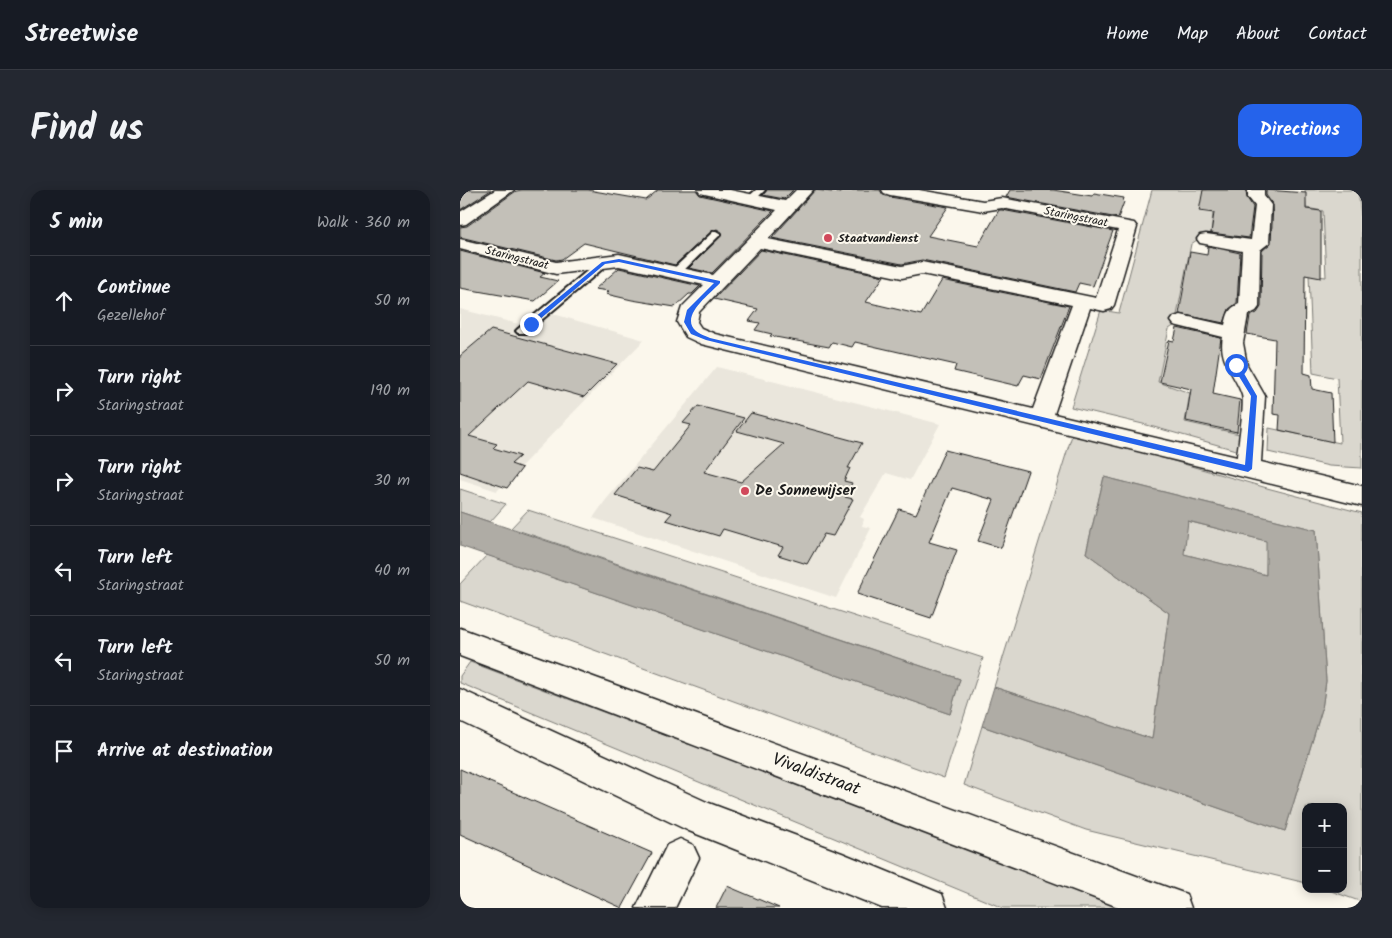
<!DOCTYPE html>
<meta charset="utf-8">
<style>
body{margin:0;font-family:Kalam,sans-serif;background:#242831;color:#f1f3f6}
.controls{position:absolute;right:15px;bottom:15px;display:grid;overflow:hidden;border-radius:10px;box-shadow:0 2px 12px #0003}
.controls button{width:45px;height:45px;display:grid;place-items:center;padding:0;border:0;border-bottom:1px solid #363941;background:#171b24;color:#f1f3f6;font:25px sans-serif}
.stop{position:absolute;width:15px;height:15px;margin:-11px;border:4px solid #2563eb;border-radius:50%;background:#fff}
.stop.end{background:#2563eb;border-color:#fff;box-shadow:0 1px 5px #0008}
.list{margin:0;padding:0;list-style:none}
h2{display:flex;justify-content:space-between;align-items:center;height:65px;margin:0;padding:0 20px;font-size:21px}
h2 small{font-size:16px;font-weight:400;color:#9ea1a6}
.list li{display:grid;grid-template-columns:32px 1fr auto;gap:15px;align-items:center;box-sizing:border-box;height:90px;padding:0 20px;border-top:1px solid #363941}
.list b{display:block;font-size:19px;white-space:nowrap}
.list p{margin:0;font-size:16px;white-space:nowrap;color:#9ea1a6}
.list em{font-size:16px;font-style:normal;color:#9ea1a6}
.icon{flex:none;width:28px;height:28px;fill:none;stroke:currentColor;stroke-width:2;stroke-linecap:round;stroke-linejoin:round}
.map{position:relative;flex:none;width:902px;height:718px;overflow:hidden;border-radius:15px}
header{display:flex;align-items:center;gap:30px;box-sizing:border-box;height:70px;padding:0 25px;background:#171b24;border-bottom:1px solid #363941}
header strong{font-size:24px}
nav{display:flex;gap:28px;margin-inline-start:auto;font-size:18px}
.intro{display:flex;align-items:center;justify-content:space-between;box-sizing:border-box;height:120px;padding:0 30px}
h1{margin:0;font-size:35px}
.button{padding:12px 22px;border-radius:15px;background:#2563eb;color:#fff;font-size:18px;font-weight:700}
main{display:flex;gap:30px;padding:0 30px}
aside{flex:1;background:#171b24;border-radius:15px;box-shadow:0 2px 12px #0003}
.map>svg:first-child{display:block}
</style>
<header>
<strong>Streetwise</strong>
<nav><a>Home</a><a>Map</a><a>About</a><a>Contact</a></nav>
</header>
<div class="intro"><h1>Find us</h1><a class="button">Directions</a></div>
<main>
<aside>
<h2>5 min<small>Walk · 360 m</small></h2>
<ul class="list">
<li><svg class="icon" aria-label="ahead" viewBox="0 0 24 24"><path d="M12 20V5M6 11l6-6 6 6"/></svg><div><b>Continue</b><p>Gezellehof</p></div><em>50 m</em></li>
<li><svg class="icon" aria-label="right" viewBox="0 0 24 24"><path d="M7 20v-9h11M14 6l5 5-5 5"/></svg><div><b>Turn right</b><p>Staringstraat</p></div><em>190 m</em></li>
<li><svg class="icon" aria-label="right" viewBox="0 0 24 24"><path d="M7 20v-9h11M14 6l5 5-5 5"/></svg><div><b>Turn right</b><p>Staringstraat</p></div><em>30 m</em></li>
<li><svg class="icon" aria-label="left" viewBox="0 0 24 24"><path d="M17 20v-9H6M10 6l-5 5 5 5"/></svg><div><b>Turn left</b><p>Staringstraat</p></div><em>40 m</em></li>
<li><svg class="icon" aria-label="left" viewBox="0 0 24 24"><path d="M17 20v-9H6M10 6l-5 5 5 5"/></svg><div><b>Turn left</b><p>Staringstraat</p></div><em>50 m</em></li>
<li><svg class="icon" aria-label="arrive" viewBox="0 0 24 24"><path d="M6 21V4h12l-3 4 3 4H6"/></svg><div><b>Arrive at destination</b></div></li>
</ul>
</aside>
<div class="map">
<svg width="902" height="718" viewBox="0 0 902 718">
<rect width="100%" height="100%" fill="#fbf7ec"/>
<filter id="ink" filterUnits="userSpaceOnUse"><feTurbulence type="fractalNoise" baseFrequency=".02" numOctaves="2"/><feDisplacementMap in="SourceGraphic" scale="10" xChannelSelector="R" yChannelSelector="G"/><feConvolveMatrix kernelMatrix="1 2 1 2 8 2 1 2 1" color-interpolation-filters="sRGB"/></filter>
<g filter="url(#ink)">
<path fill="#eae6dc" d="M0,119l70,18 20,-14 94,27 -147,151 -37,-12z
M257,177l223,57 -30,56 -24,-7 -26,44 4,2 -2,7 9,2 -35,70 -243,-80 12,-17z"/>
<path fill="#dad7ce" stroke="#7b7a75" d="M692,0h55l6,23 -3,29 -13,-2 -6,4 -16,81 -6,4 -11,53 32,11 -5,29 59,13 -1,17 -100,-28 -72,-17 30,-97 18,3z
M845,0h53l4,34v244l-33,-2 -61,-14 1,-24 71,15 -3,-65 -24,-5 -4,-98 17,2 -3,-66 -17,-3z
M613,242l194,56 95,25v389l-37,-13h18v-82h-37v76l-220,-53 -122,-45 18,-59 303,105 37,-122 4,-28 -10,-151 -212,-53 -18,76 83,60 -17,126 -158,-52z
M0,299l46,15 -16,18 -30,-10z
M68,320l455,148 -39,120 -484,-177v-17l27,-29 463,159 10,-35 -449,-151z
M727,331l80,20 -1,34 -83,-21z
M10,472l218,82 77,18 356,146h-118l-543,-225v-7z"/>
<path fill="#afaca5" stroke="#74726e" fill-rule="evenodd" d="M644,287l212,53 10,151 -4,28 -37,122 -303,-105 12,-39 158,52 17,-126 -83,-60zM728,331l78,20v34l-82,-21z
M0,322l500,167 -10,35 -490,-168z"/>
<path fill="#c3c0b8" stroke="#1c1c1c" d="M0,0h31l-31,20z
M62,0h66l58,10 12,-10h38l4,5 73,16 -61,62 -23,-5 33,-33v-3l-5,-3 -5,2 -37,34 -91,-22 -22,16 -6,1 -96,-23v-10l7,-1 49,-35z
M307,0h26l-9,9 -21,-4z
M355,0l25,3 3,-3h37l3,5 7,2 58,10 -20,29 50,10 21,-36h3l111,21 -20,55 -14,-3 -4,9 -153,-32 -20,4 -130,-26z
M550,0h43l39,6 2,-3 30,5 -1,3 1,1 -6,16 -112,-21z
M743,0h43l1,8 6,9 -4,31 -38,-5 3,-20 -15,-2z
M806,0l40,3v16l15,2v67l-16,-3 -1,98 7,2 1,14 19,4 2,49 -54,-12 1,-15 -7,-1 2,-75 -28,-5 3,-18 7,-3 4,-6 1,-56 9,-8 2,-38 -7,-10z
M748,56l32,7 -3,50 -8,6 -5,14 -45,-9 11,-62 17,3z
M301,60l123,26 -18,26 55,13 21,-35 127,26 -28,73 -17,-4 -6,11 -64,-15 2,-6 -101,-23 -3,5 -20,-5 -3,5 -59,-11 2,-2 -17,-4 5,-7 -11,-2 9,-12 -44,-10z
M0,61l85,22 -5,4 18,4 -23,20 -75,-13z
M159,78l81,18 -8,8h-3l-14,13 -43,-7 -26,-6 3,-3 -14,-2z
M717,138l44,10 -8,56 27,6 -3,32 -51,-11 5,-32 -31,-7 9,-42 5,1z
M31,140l126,34 -33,33 -56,-16 -59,55 28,8 -4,4 27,8 -9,8 11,4 -15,20 -47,-16v-116z
M238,216l46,12 -40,54 37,10 43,-38 -47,-13 14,-18 111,30 -14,25h2l-6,13 8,2 -7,14 8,2 -20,37 -9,-2 -17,30 -29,-9 5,-8 -60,-18 -4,7 -53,-16 6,-7 -57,-18 22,-27 16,4 38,-47 -8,-2z
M485,260l83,21 -27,77 -23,-7 16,-41 -42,-12 -23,54 28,8 -26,68 -74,-24 42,-85 17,5z
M0,579l192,84 -30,55 -162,-74z
M267,696l52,22h-63z"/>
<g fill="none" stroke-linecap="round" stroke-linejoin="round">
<g stroke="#1c1c1c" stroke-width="4">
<path id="service" d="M296,0h9l-11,11h-6v-4z
M256,41l5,3 -2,2 -40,39h-8l-1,-2 1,-2 42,-39z
M143,70l5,3 -1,2 -81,68h-8l-2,-2 2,-2 81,-68z"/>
</g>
<g stroke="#1c1c1c" stroke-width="3">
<path id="minor" d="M35,0h19l-48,34 -6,1v-13z
M238,0h32l55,11 11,-11h17l-45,49 134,27 20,-4 174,36 22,-68 -116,-22 -19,3 -93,-16 -6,-2 -2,-3h37l64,11 19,-3 132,25 3,4 -23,78 -3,4 -7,2 -14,-3 -36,106 183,43c1,-12 8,-53 5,-62 -7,-21 -24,-34 -19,-58l-49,-12 -3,-4 3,-4 7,-2 44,10c3,-11 3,-16 14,-21l3,-53 -42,-8 -3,-4 3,-4 6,-1 45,6 4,-34 -7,-9v-7h16v6l7,9 -2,38 -9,7 -1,57 -3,4 -8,4 -5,28 4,22 18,31 -4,66 101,24v20l-661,-162 -15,-7 -9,-15 5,-15 22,-22 -85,-19 -63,8 -96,-25v-10l96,23 63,-8 94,21 64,-65 -77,-17zM300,58l142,30 20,-4 150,31 -39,104 -318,-75 -14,-6 -4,-6 2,-10z
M220,649l13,6 6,13 -24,50h-39l31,-63z"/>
</g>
<g stroke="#1c1c1c" stroke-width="3">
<path id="tertiary" d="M0,438l712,261 14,5 5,14h-70l-661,-252z
M0,499l249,114 133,50 100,41 5,14h-65l-193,-77 -229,-110z"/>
</g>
<use href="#service" fill="#fbf7ec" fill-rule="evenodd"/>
<use href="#minor" fill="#fbf7ec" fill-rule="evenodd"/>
<use href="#tertiary" fill="#fbf7ec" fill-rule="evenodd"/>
</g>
</g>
<path fill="#2563eb" d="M159,69l101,22v2c-10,11 -41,33 -24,48 3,3 10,5 14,7l535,127 6,-69 -19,-31 6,-2 19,33 -5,73 -4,3 -542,-132 -15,-6 -7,-12 3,-12 27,-27 -95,-21 -14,2 -72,61h-4v-3l73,-60z"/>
<g fill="#d1495b" stroke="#fbf7ec" stroke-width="2">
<circle cx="368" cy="48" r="5"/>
<circle cx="285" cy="301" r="5"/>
</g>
<g text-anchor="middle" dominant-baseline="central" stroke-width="4" stroke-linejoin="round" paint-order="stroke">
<g font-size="12" fill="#1c1c1c" stroke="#fbf7ec">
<text transform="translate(616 27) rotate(11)">Staringstraat</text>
<text transform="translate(57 68) rotate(14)">Staringstraat</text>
</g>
<g font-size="12" font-weight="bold" fill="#1c1c1c" stroke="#fbf7ec" text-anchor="start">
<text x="378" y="48">Staatvandienst</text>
</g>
<g font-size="15" font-weight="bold" fill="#1c1c1c" stroke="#fbf7ec" text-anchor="start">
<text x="295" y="301">De Sonnewijser</text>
</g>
<g font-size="18" fill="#1c1c1c" stroke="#fbf7ec">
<text transform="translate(356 585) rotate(20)">Vivaldistraat</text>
</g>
</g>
</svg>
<div class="controls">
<button>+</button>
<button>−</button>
</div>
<div class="stop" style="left:776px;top:175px"></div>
<div class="stop end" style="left:71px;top:134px"></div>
</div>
</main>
